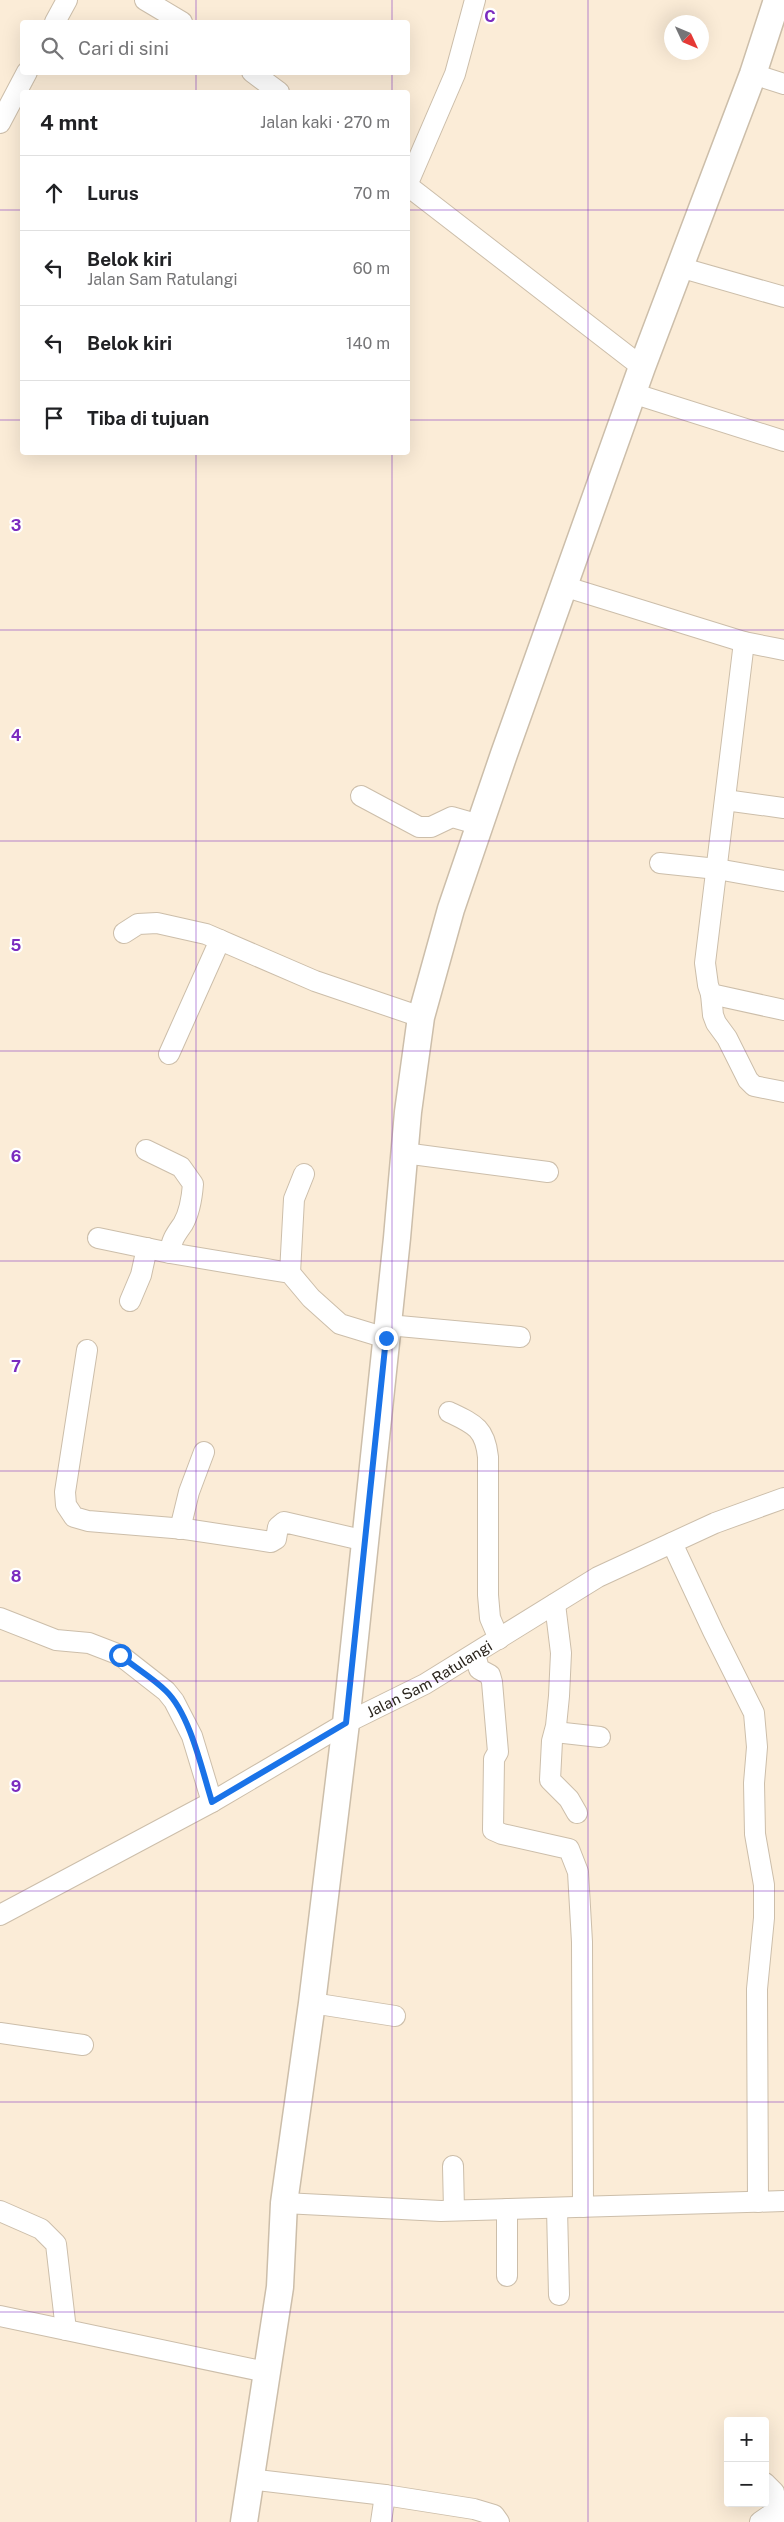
<!DOCTYPE html>
<html lang="id">
<meta charset="utf-8">
<style>
body{margin:0;font-family:"Public Sans",sans-serif;background:#f2f2f2;color:#202124}
.controls{position:absolute;right:15px;bottom:15px;display:grid;overflow:hidden;border-radius:5px;box-shadow:0 5px 20px #0002}
.controls button{width:45px;height:45px;display:grid;place-items:center;padding:0;border:0;border-bottom:1px solid #e0e0e0;background:#fff;color:#202124;font:25px sans-serif}
.compass{position:absolute;left:664px;top:15px;width:45px;height:45px;border-radius:50%;background:#fff;box-shadow:0 5px 20px #0002;rotate:134deg}
.stop{position:absolute;width:15px;height:15px;margin:-11px;border:4px solid #1a73e8;border-radius:50%;background:#fff}
.stop.end{background:#1a73e8;border-color:#fff;box-shadow:0 1px 5px #0008}
.list{margin:0;padding:0;list-style:none}
h2{display:flex;justify-content:space-between;align-items:center;height:65px;margin:0;padding:0 20px;font-size:21px}
h2 small{font-size:16px;font-weight:400;color:#757577}
.list li{display:grid;grid-template-columns:32px 1fr auto;gap:15px;align-items:center;box-sizing:border-box;height:75px;padding:0 20px;border-top:1px solid #e0e0e0}
.list b{display:block;font-size:19px;white-space:nowrap}
.list p{margin:0;font-size:16px;white-space:nowrap;color:#757577}
.list em{font-size:16px;font-style:normal;color:#757577}
.icon{flex:none;width:28px;height:28px;fill:none;stroke:currentColor;stroke-width:2;stroke-linecap:round;stroke-linejoin:round}
.map{position:relative;flex:none;width:784px;height:2522px;overflow:hidden}
.search{position:absolute;background:#fff;box-shadow:0 5px 20px #0002;left:20px;top:20px;width:390px;height:55px;display:flex;align-items:center;gap:12px;box-sizing:border-box;padding:0 18px;border-radius:5px;color:#757577;font-size:19px}
.panel{position:absolute;background:#fff;box-shadow:0 5px 20px #0002;left:20px;top:90px;width:390px;height:365px;border-radius:5px}
.map>svg:first-child{display:block}
</style>
<div class="map">
<svg width="784" height="2522" viewBox="0 0 784 2522">
<rect width="100%" height="100%" fill="#fbecd7"/>
<g fill="none" stroke-linecap="round" stroke-linejoin="round">
<g stroke="#ccbeaa" stroke-width="22">
<g id="minor">
<path d="M145,0l37,22"/>
<path d="M55,22l12,-22"/>
<path d="M252,72l27,20"/>
<path d="M753,74l31,10"/>
<path d="M0,123l27,-51"/>
<path d="M408,183l47,-109 20,-74"/>
<path d="M408,186l234,181"/>
<path d="M679,267l105,30"/>
<path d="M632,393l152,48"/>
<path d="M563,586l181,56 40,8"/>
<path d="M744,642l-39,321 3,22 3,9 73,16"/>
<path d="M361,796l58,31h12l21,-10 28,8"/>
<path d="M725,800l59,8"/>
<path d="M660,863l57,6 67,12"/>
<path d="M124,933l14,-9 19,-1 49,11 109,47 106,36"/>
<path d="M711,994l2,21 3,8 11,15 21,42 6,6 30,6"/>
<path d="M169,1054l51,-114"/>
<path d="M146,1150l35,17 12,17c-1,13 -3,28 -10,40 -7,10 -12,16 -13,29l120,20 21,25 29,26 46,14"/>
<path d="M404,1153l144,19"/>
<path d="M98,1238l72,15"/>
<path d="M290,1273l4,-74 10,-25"/>
<path d="M130,1301l11,-26 6,-27"/>
<path d="M388,1325l132,12"/>
<path d="M87,1350l-22,142 1,13 8,12 14,4 97,8 86,13 5,-3 2,-12 6,-5 82,19"/>
<path d="M449,1412c25,12 36,16 39,45v138l2,23 9,21"/>
<path d="M180,1529l9,-37 15,-40"/>
<path d="M672,1543l41,88 41,82 3,34 -3,36 1,51 9,51v33l-7,71 1,213"/>
<path d="M555,1604l6,49 -2,43 -3,30 -4,15 -2,39 19,19 8,14"/>
<path d="M0,1618l56,22 33,3 31,12 46,36 8,10 18,35 20,66"/>
<path d="M475,1654l4,15 11,6 2,7 6,70 -4,7 -1,71 9,4 67,15 9,23 4,70 1,265"/>
<path d="M555,1732l45,5"/>
<path id="s1" d="M0,1915l212,-113 134,-79 79,-39 173,-107 117,-54 69,-25"/>
<path d="M312,2003l83,13"/>
<path d="M0,2033l83,12"/>
<path d="M453,2166l1,44"/>
<path d="M284,2203l157,8 343,-10"/>
<path d="M557,2208l2,87"/>
<path d="M0,2211l41,18 15,15 10,86"/>
<path d="M507,2276v-67"/>
<path d="M0,2316l266,56"/>
<path d="M249,2479l136,16 89,14 20,6 5,7"/>
<path d="M765,2483l9,9 2,19"/>
<path d="M381,2522l4,-27"/>
<path d="M760,2522l16,-11 8,3"/>
</g>
</g>
<g stroke="#ccbeaa" stroke-width="29">
<path id="major" d="M244,2522l36,-235 4,-84 28,-200 34,-280 51,-485 11,-126 13,-95 30,-108 53,-155 138,-387 111,-293 24,-74"/>
</g>
<use href="#minor" stroke="#fff" stroke-width="20"/>
<use href="#major" stroke="#fff" stroke-width="26"/>
</g>
<g fill="none" stroke-linecap="round" stroke-linejoin="round">
<path stroke="#1a73e8" stroke-width="6" d="M120,1655c14,12 33,23 46,36 24,23 36,79 46,111l134,-79 40,-385"/>
</g>
<path fill="none" stroke="#7b2cbf" stroke-width="1" stroke-opacity="0.55" d="M196,0v22M392,0v22M588,0v2522M196,72v20M392,72v20M0,210h22M408,210h376M0,420h22M408,420h376M196,452v2070M392,452v2070M0,630h784M0,841h784M0,1051h784M0,1261h784M0,1471h784M0,1681h784M0,1891h784M0,2102h784M0,2312h784"/>
<g text-anchor="middle" dominant-baseline="central" stroke-width="4.5" stroke-linejoin="round" paint-order="stroke">
<g font-size="15" fill="#2b251d" stroke="#fff">
<text stroke="none"><textPath href="#s1" startOffset="490">Jalan Sam Ratulangi</textPath></text>
</g>
</g>
<g font-size="16" text-anchor="middle" font-weight="bold" fill="#7b2cbf" stroke="#fff" stroke-width="4.5" stroke-linejoin="round" paint-order="stroke">
<text x="490" y="22">C</text>
<text x="16" y="531">3</text>
<text x="16" y="741">4</text>
<text x="16" y="951">5</text>
<text x="16" y="1162">6</text>
<text x="16" y="1372">7</text>
<text x="16" y="1582">8</text>
<text x="16" y="1792">9</text>
</g>
</svg>
<div class="controls">
<button>+</button>
<button>−</button>
</div>
<svg class="compass" viewBox="-18 -18 36 36"><path d="M0-13l5 13h-10z" fill="#e53935"/><path d="M0 13l5-13h-10z" fill="#757577"/></svg>
<div class="stop" style="left:120px;top:1655px"></div>
<div class="stop end" style="left:386px;top:1338px"></div>
<div class="search"><svg class="icon" aria-label="search" viewBox="0 0 24 24"><circle cx="10" cy="10" r="6"/><path d="M15 15l6 6"/></svg>Cari di sini</div>
<section class="panel">
<h2>4 mnt<small>Jalan kaki · 270 m</small></h2>
<ul class="list">
<li><svg class="icon" aria-label="ahead" viewBox="0 0 24 24"><path d="M12 20V5M6 11l6-6 6 6"/></svg><div><b>Lurus</b></div><em>70 m</em></li>
<li><svg class="icon" aria-label="left" viewBox="0 0 24 24"><path d="M17 20v-9H6M10 6l-5 5 5 5"/></svg><div><b>Belok kiri</b><p>Jalan Sam Ratulangi</p></div><em>60 m</em></li>
<li><svg class="icon" aria-label="left" viewBox="0 0 24 24"><path d="M17 20v-9H6M10 6l-5 5 5 5"/></svg><div><b>Belok kiri</b></div><em>140 m</em></li>
<li><svg class="icon" aria-label="arrive" viewBox="0 0 24 24"><path d="M6 21V4h12l-3 4 3 4H6"/></svg><div><b>Tiba di tujuan</b></div></li>
</ul>
</section>
</div>
